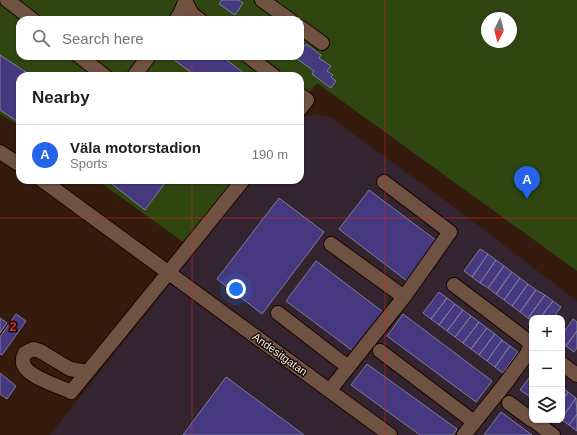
<!DOCTYPE html>
<meta charset="utf-8">
<style>
body{margin:0;font-family:Arial,sans-serif;background:#f2f2f2;color:#202124}
.controls{position:absolute;right:12px;bottom:12px;display:grid;overflow:hidden;border-radius:8px;box-shadow:0 1px 3px #0004}
.controls button{width:36px;height:36px;display:grid;place-items:center;padding:0;border:0;border-bottom:1px solid #e0e0e0;background:#fff;color:#202124;font:20px sans-serif}
.compass{position:absolute;left:481px;top:12px;width:36px;height:36px;border-radius:50%;background:#fff;box-shadow:0 1px 3px #0004;rotate:186deg}
.you{position:absolute;left:236px;top:289px;width:14px;height:14px;margin:-10px;border:3px solid #fff;border-radius:50%;background:#1a73e8;box-shadow:0 0 0 6px #1a73e833}
.badge{display:grid;place-items:center;width:26px;height:26px;border-radius:50%;background:#2563eb;color:#fff;font-size:13px;font-weight:700}
.pin{position:absolute;translate:-50% -33px;filter:drop-shadow(0 1px 2px #0008)}
.pin::after{content:'';position:absolute;top:21px;width:14px;height:12px;background:inherit;clip-path:polygon(0 0,100% 0,50% 100%)}
.list{margin:0;padding:0;list-style:none}
h2{display:flex;justify-content:space-between;align-items:center;height:52px;margin:0;padding:0 16px;font-size:17px}
h2 small{font-size:13px;font-weight:400;color:#757577}
.list li{display:grid;grid-template-columns:26px 1fr auto;gap:12px;align-items:center;box-sizing:border-box;height:60px;padding:0 16px;border-top:1px solid #e0e0e0}
.list b{display:block;font-size:15px;white-space:nowrap}
.list p{margin:0;font-size:13px;white-space:nowrap;color:#757577}
.list em{font-size:13px;font-style:normal;color:#757577}
.icon{flex:none;width:22px;height:22px;fill:none;stroke:currentColor;stroke-width:2;stroke-linecap:round;stroke-linejoin:round}
.map{position:relative;flex:none;width:577px;height:435px;overflow:hidden}
.search{position:absolute;background:#fff;box-shadow:0 1px 3px #0004;left:16px;top:16px;width:288px;height:44px;display:flex;align-items:center;gap:10px;box-sizing:border-box;padding:0 14px;border-radius:12px;color:#757577;font-size:15px}
.panel{position:absolute;background:#fff;box-shadow:0 1px 3px #0004;left:16px;top:72px;width:288px;height:112px;border-radius:12px}
.map>svg:first-child{display:block}
</style>
<div class="map">
<svg width="577" height="435" viewBox="0 0 577 435">
<rect width="100%" height="100%" fill="#341b0d"/>
<path fill="#332430" fill-rule="evenodd" d="M312,114l17,2 129,94 119,91v134h-527l202,-255h48v-60zM532,318h30v102h-30z"/>
<path fill="#2f4611" fill-rule="evenodd" d="M0,0h577v271l-260,-188 -17,20v-27h-280v50l-20,-12zM487,18h24v24h-24zM20,20h280v36h-280z
M97,180h141l-52,64z"/>
<path fill="#463980" stroke="#7e7c9a" d="M222,0h17l4,3 -8,12 -16,-11z
M306,44l15,11 -2,3 12,8 -4,5 6,4 -2,2 5,4 -5,7 -19,-14 2,-3 -18,-13 1,-2h3v-4z
M0,55l32,21h-12v47l-20,-13z
M175,56h46l27,20h-52l-23,-17z
M107,180h60l-22,30z
M369,190l68,51 -30,40 -68,-52z
M279,198l45,34 -62,82 -45,-35z
M480,249l8,5 -16,23 -8,-6z
M488,254l8,6 -16,23 -8,-6z
M496,260l8,6 -16,22 -8,-5z
M316,261l67,51 -30,39 -67,-50z
M504,266l8,6 -16,22 -8,-6z
M512,272l8,6 -16,22 -8,-6z
M520,278l8,6 -16,22 -8,-6z
M528,284l8,6 -16,22 -8,-6z
M536,290l9,5 -17,23 -8,-6z
M439,292l8,6 -16,21 -8,-6z
M545,295l8,6 -13,17h-8v2l-4,-2z
M447,298l8,6 -16,21 -8,-6z
M553,301l8,6 -8,11h-13z
M455,304l8,6 -16,21 -8,-6z
M463,310l8,6 -16,21 -8,-6z
M16,314l10,7 -24,34 -2,-1v-17z
M403,314l89,67 -16,21 -89,-66z
M471,316l8,6 -16,21 -8,-6z
M0,318l7,5 -7,10z
M573,319l4,3v9l-11,15 -4,-3v-8z
M479,322l8,6 -16,21 -8,-6z
M487,328l8,6 -16,21 -8,-6z
M577,331v17l-3,4 -8,-6z
M495,334l7,6 -15,21 -8,-6z
M502,340l8,6 -15,21 -8,-6z
M510,346l8,6 -15,21 -8,-6z
M367,364l90,65 -4,6h-33l-69,-50z
M0,373l16,13 -9,13 -7,-5z
M532,374v17l-3,5 -9,-6z
M226,377l78,58h-121z
M562,387l6,5 -6,9z
M568,392l8,6 -14,20v-17z
M576,398l1,16 -8,11 -7,-5v-2z
M501,412l31,23h-48z
M577,414v17l-8,-6z"/>
<g fill="none" stroke-linecap="round" stroke-linejoin="round">
<g stroke="#1a0500" stroke-width="16">
<path id="minor" d="M7,0l26,20
M262,0l28,20
M185,1l7,13 8,6
M176,20l4,-6 6,-14
M300,27l22,16
M79,56l26,20
M248,56l26,20
M134,76l15,-20
M300,95l7,5 -7,9
M0,152l20,13
M42,180l348,255
M331,244l73,53
M454,285l74,56 2,5 -3,8 -22,30 -41,51
M278,313l70,54
M380,351l94,71
M562,364l15,11
M86,374l-4,-3 -12,-2 -30,-18 -7,-2 -8,4c-1,2 -2,4 -2,6 -3,17 37,27 48,33 58,-70 115,-141 172,-212
M330,390l74,-93 46,-65 -66,-50
M509,403l23,17
M533,420l20,15"/>
</g>
<use href="#minor" stroke="#6f5242" stroke-width="14"/>
</g>
<path fill="none" stroke="#d62828" stroke-width="1" stroke-opacity="0.55" d="M192,0v20M385,0v435M192,56v20M192,180v255M0,218h577"/>
<g text-anchor="middle" dominant-baseline="central" stroke-width="3" stroke-linejoin="round" paint-order="stroke">
<g font-size="11" fill="#fef0e8" stroke="#140904">
<text transform="translate(280 354) rotate(36)">Andesitgatan</text>
</g>
</g>
<g font-size="13" text-anchor="middle" font-weight="bold" fill="#d62828" stroke="#140904" stroke-width="3" stroke-linejoin="round" paint-order="stroke">
<text x="13" y="331">2</text>
</g>
</svg>
<div class="controls">
<button>+</button>
<button>−</button>
<button><svg class="icon" aria-label="layers" viewBox="0 0 24 24"><path d="M12 4l9 5-9 5-9-5zM3 14l9 5 9-5"/></svg></button>
</div>
<svg class="compass" viewBox="-18 -18 36 36"><path d="M0-13l5 13h-10z" fill="#e53935"/><path d="M0 13l5-13h-10z" fill="#757577"/></svg>
<div class="you"></div>
<div class="pin badge" style="left:527px;top:199px">A</div>
<div class="search"><svg class="icon" aria-label="search" viewBox="0 0 24 24"><circle cx="10" cy="10" r="6"/><path d="M15 15l6 6"/></svg>Search here</div>
<section class="panel">
<h2>Nearby<small></small></h2>
<ul class="list">
<li><span class="badge">A</span><div><b>Väla motorstadion</b><p>Sports</p></div><em>190 m</em></li>
</ul>
</section>
</div>
